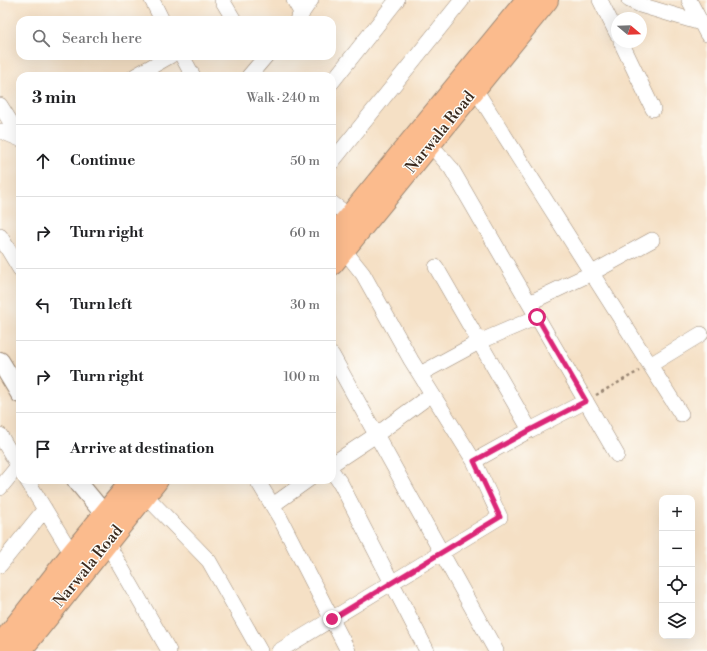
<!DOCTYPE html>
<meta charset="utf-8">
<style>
body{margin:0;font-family:"Libre Bodoni",serif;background:#f2f2f2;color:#202124}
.controls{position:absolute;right:12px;bottom:12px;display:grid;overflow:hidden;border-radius:8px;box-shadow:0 4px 16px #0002}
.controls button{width:36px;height:36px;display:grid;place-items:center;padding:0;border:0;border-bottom:1px solid #e0e0e0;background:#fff;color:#202124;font:20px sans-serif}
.compass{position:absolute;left:611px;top:12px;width:36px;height:36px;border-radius:50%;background:#fff;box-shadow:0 4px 16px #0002;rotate:109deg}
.stop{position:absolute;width:12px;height:12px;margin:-9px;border:3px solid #db2777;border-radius:50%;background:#fff}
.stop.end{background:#db2777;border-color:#fff;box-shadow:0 1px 4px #0008}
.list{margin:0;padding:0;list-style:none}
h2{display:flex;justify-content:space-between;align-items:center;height:52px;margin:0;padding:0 16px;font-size:17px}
h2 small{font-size:13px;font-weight:400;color:#757577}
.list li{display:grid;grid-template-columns:26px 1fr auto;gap:12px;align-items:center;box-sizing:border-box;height:72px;padding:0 16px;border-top:1px solid #e0e0e0}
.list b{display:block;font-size:15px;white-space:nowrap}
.list em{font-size:13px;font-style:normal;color:#757577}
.icon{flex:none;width:22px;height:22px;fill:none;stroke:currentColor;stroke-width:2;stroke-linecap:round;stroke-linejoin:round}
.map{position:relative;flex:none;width:707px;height:651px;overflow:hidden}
.search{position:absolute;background:#fff;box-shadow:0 4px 16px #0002;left:16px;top:16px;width:320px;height:44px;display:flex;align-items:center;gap:10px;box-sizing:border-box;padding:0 14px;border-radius:12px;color:#757577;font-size:15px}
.panel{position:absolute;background:#fff;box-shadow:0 4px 16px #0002;left:16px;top:72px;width:320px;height:412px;border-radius:12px}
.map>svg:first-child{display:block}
</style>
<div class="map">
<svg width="707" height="651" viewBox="0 0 707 651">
<rect width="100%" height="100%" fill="#fdfcf7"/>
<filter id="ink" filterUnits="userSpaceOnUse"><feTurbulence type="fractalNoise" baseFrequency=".025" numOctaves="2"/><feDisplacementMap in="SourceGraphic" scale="8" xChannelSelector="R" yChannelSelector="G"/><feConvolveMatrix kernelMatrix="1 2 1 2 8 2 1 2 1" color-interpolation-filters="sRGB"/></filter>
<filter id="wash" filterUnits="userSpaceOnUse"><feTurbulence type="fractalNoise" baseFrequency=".012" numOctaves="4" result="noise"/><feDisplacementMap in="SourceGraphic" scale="16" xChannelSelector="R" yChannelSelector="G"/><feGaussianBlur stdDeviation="0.9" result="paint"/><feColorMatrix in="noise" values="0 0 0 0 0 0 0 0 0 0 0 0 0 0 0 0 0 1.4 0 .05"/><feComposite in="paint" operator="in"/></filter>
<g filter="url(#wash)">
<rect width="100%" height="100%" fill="#f5e0c5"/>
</g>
<g filter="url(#ink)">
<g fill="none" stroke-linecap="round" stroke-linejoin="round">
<g stroke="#988572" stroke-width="16">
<path id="minor" d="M152,0l10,20
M222,0l12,20
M294,0l8,14
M600,0l17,34
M629,0l11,5 61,18
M689,0l18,34
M297,20l14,-20
M621,42l32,67
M182,56l11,20
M135,76l35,-20
M249,76l17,-20
M332,82l65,-82
M475,89l206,325
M0,105l20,32
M0,131h1l19,8
M430,144l21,24 166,287
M332,162l130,-162
M332,203l17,13
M0,236l20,33
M344,250l19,24 48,86 63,101 56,-31 56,-29
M436,267l94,163
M529,303l63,-30 60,-33
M332,355l164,296
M650,365l51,-31
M420,374l59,-32 58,-25
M0,435l20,34
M332,464l44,-29 56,-41
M332,471l9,13 86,167
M27,480l45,74
M257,480l23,38 68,133
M0,488l18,-22
M145,495l64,66 51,90
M273,505l35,-25
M107,543l62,108
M0,565l45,-56
M279,651l221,-134 -26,-56"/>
</g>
<g stroke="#988572" stroke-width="20">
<path id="tertiary" d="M0,361l20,33
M76,480l29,35"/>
</g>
<g stroke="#988572" stroke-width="24">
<path id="primary" d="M332,238l195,-238
M332,264l215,-264
M0,646l72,-92 61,-74
M20,651l137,-171"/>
</g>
<path stroke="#988572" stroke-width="2.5" stroke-dasharray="3 3" stroke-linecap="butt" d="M596,395l43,-24"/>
<use href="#minor" stroke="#fff" stroke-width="15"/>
<use href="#tertiary" stroke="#fff" stroke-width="18"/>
<use href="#primary" stroke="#fbbb8d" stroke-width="22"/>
</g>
</g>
<g fill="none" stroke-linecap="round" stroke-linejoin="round" filter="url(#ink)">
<path stroke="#db2777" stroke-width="5" d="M332,619l168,-102 -26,-56 56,-31 56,-29 -49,-84"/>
</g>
<g text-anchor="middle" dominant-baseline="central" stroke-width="3" stroke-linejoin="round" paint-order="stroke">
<g font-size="16" fill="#3b2a1e" stroke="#fdfcf7">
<text transform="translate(440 132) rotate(-51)">Narwala Road</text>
<text transform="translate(88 566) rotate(-51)">Narwala Road</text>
</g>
</g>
</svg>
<div class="controls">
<button>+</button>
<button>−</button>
<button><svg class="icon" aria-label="locate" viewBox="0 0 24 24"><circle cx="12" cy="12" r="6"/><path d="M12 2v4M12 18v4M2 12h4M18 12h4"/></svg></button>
<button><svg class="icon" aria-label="layers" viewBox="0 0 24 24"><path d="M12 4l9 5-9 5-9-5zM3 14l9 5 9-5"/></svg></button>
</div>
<svg class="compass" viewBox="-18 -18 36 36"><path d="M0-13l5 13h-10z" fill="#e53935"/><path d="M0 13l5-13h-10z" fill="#757577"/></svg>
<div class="stop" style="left:537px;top:317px"></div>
<div class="stop end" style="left:332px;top:619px"></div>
<div class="search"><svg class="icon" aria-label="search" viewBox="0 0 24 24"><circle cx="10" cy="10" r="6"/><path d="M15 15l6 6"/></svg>Search here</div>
<section class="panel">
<h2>3 min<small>Walk · 240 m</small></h2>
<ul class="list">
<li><svg class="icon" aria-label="ahead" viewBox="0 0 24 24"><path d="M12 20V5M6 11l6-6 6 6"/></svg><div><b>Continue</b></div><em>50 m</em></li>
<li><svg class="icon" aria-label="right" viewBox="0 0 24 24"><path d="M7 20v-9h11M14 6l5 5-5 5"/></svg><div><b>Turn right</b></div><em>60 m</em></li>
<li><svg class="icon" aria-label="left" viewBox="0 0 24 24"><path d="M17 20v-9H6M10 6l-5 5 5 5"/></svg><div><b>Turn left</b></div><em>30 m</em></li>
<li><svg class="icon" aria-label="right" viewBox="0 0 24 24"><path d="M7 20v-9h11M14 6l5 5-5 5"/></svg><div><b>Turn right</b></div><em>100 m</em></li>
<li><svg class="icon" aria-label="arrive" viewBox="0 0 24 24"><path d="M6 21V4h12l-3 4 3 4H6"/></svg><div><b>Arrive at destination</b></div></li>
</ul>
</section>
</div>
